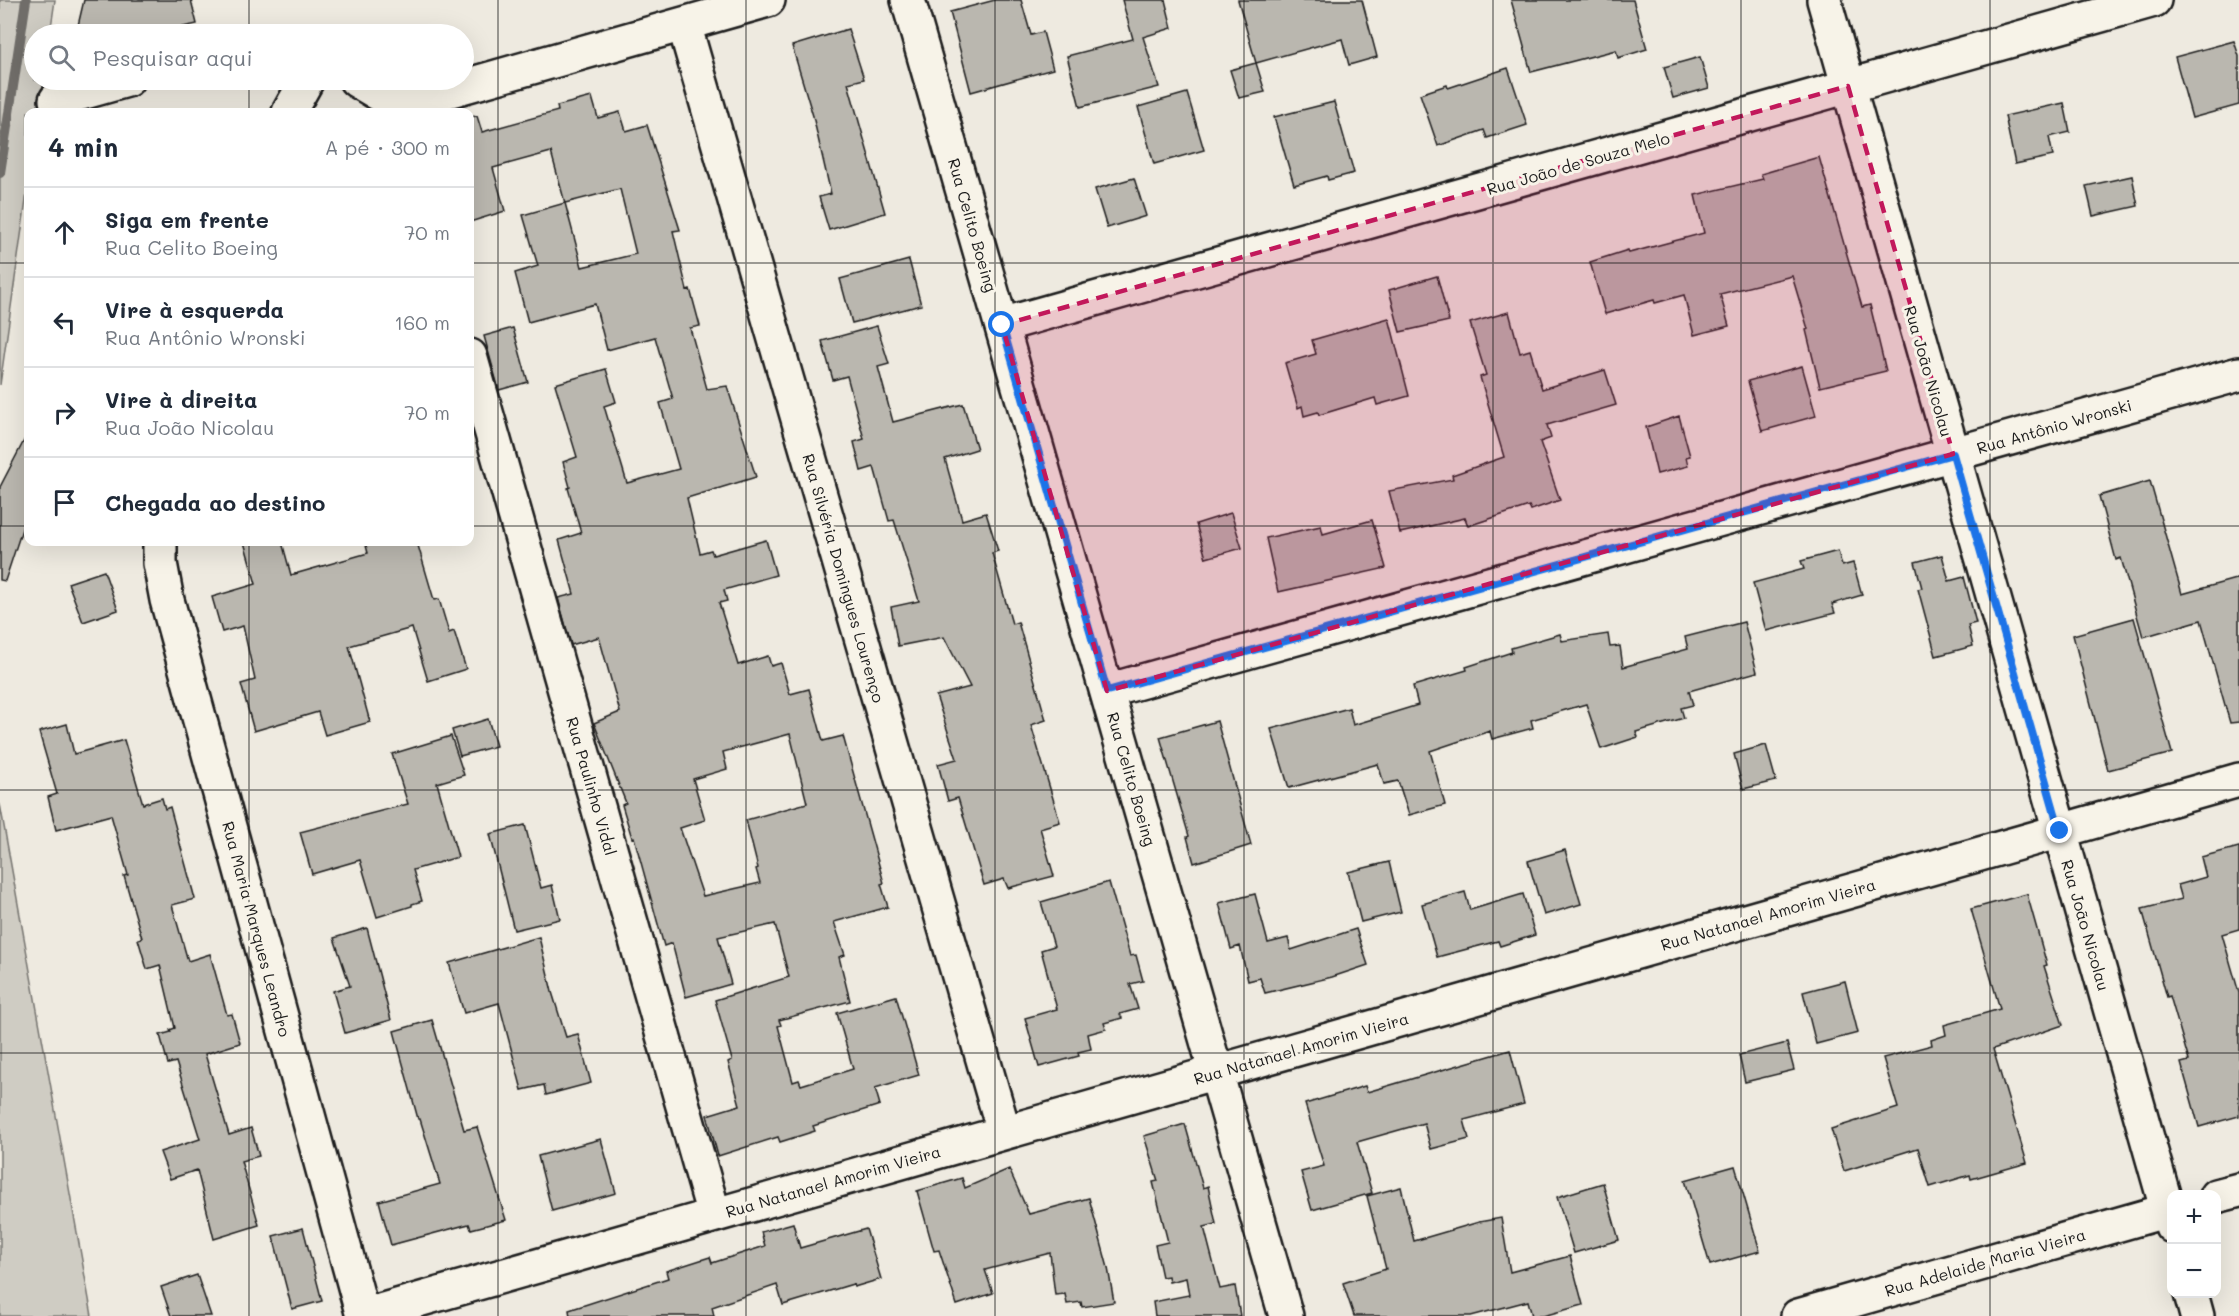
<!DOCTYPE html>
<html lang="pt">
<meta charset="utf-8">
<style>
body{margin:0;font-family:Mali,sans-serif;background:#f2f2f3;color:#1f2937}
.controls{position:absolute;right:18px;bottom:18px;display:grid;overflow:hidden;border-radius:12px;box-shadow:0 6px 24px #0002}
.controls button{width:54px;height:54px;display:grid;place-items:center;padding:0;border:0;border-bottom:2px solid #e0e1e3;background:#fff;color:#1f2937;font:30px sans-serif}
.stop{position:absolute;width:18px;height:18px;margin:-14px;border:4px solid #1a73e8;border-radius:50%;background:#fff}
.stop.end{background:#1a73e8;border-color:#fff;box-shadow:0 2px 6px #0008}
.list{margin:0;padding:0;list-style:none}
h2{display:flex;justify-content:space-between;align-items:center;height:78px;margin:0;padding:0 24px;font-size:26px}
h2 small{font-size:20px;font-weight:400;color:#747a83}
.list li{display:grid;grid-template-columns:39px 1fr auto;gap:18px;align-items:center;box-sizing:border-box;height:90px;padding:0 24px;border-top:2px solid #e0e1e3}
.list b{display:block;font-size:22px;white-space:nowrap}
.list p{margin:0;font-size:20px;white-space:nowrap;color:#747a83}
.list em{font-size:20px;font-style:normal;color:#747a83}
.icon{flex:none;width:33px;height:33px;fill:none;stroke:currentColor;stroke-width:2;stroke-linecap:round;stroke-linejoin:round}
.map{position:relative;flex:none;width:2239px;height:1316px;overflow:hidden}
.search{position:absolute;background:#fff;box-shadow:0 6px 24px #0002;left:24px;top:24px;width:450px;height:66px;display:flex;align-items:center;gap:15px;box-sizing:border-box;padding:0 21px;border-radius:33px;color:#747a83;font-size:22px}
.panel{position:absolute;background:#fff;box-shadow:0 6px 24px #0002;left:24px;top:108px;width:450px;height:438px;border-radius:12px}
.map>svg:first-child{display:block}
</style>
<div class="map">
<svg width="2239" height="1316" viewBox="0 0 2239 1316">
<rect width="100%" height="100%" fill="#eeeae0"/>
<filter id="ink" filterUnits="userSpaceOnUse"><feTurbulence type="fractalNoise" baseFrequency=".0167" numOctaves="2"/><feDisplacementMap in="SourceGraphic" scale="12" xChannelSelector="R" yChannelSelector="G"/><feConvolveMatrix kernelMatrix="1 2 1 2 8 2 1 2 1" color-interpolation-filters="sRGB"/></filter>
<g filter="url(#ink)">
<path fill="#cfccc3" stroke="#767470" stroke-width="1.5" d="M0,0h55l-5,34h-16v46h10l-5,32h-11v74l-28,199z
M0,804l92,512h-92z"/>
<g fill="none" stroke-linecap="round" stroke-linejoin="round">
<path stroke="#6f6d69" stroke-width="10" d="M0,173l26,-173"/>
</g>
<path fill="#bab7af" stroke="#1c1c1c" stroke-width="1.5" fill-rule="evenodd" d="M84,0h107l6,24 -46,10h-75z
M995,0h26l10,35 12,-3 10,37 -82,23 -21,-80z
M1122,0h43l7,28 -29,9 16,50 -79,20 -13,-51 66,-17z
M1238,0h124l15,57 -28,8 -7,-26 -86,24z
M1511,0h122l14,49 -29,9 -2,-8 -85,22z
M848,29l16,50 -16,4 37,130 -56,17 -10,-33 12,-3 -18,-78 -21,-70z
M2234,41l5,15v49l-47,13 -17,-61z
M1700,57l9,31 -36,10 -9,-31z
M1256,63l9,29 -26,6 -9,-28z
M1508,68l19,57 -40,13 -3,-8 -46,16 -18,-52 27,-9 1,3z
M1187,93l17,57 -50,14 -16,-57z
M592,97l6,21 22,-6 6,19 21,-6 33,105 -7,1 14,59 3,-1 10,37 -10,2 17,61 20,-3 29,91 -69,21 13,55 11,-3 2,5 53,-15 10,35 -52,15 3,11 -8,2 19,62 30,-9 3,10 10,-3 9,31 19,-5 14,52 20,-5 41,147 -3,1 7,23 -54,15 11,33 -6,2 11,44 -71,19 2,5 -3,1 15,56 6,-2 2,5 52,-16 -16,-56 59,-17 23,79 -44,13 5,17 -67,21 2,5 -35,11 -2,-5 -60,19 -11,-41 33,-10 -12,-43 4,-2 -17,-60 74,-23 -14,-53 -57,13 13,47 -45,13 -14,-54 -8,3 -30,-109 -2,1 -10,-33 4,-2 -32,-80 26,-11 -21,-75 -28,8 -13,-47 16,-4 -15,-54 22,-7 -13,-45 2,-1 -7,-25 14,-5 -22,-73 51,-15 10,33 -12,4 23,77 52,-14 -19,-66 13,-4 -18,-62 -48,13 -12,-46 -67,18 -13,-49 23,-7 -15,-51 42,-12 -14,-51 -58,16 12,43 -35,11v-105l7,-1 5,16 76,-21 -1,-5zM620,189l16,65 -54,13 -17,-64zM790,734l17,69 -61,17 12,48 -2,1 4,14 -57,13 -23,-68 25,-8 -12,-41 34,-10 -4,-17z
M1334,102l20,71 -26,7 -1,-4 -33,9 -20,-68z
M2064,103l6,29 -21,5 4,19 -38,8 -10,-48z
M1819,157l43,150 8,-2 16,66 -66,16 -14,-57 2,-1 -16,-53 -72,18 9,32 -35,9 -10,-40 -29,8 -1,-3 -49,14 -15,-52 38,-12 1,3 75,-20 -9,-38 68,-16 -2,-5z
M2132,176l6,30 -45,10 -7,-30z
M1134,178l12,38 -39,12 -12,-39z
M909,260l12,45 -69,18 -12,-44z
M1437,276l12,45 -49,11 -11,-42z
M1509,312l11,41 10,-3 12,39 63,-19 11,35 -69,20 4,13 -11,4 20,58 -29,10 -2,-4 -61,20 -3,-8 -65,15 -11,-42 64,-12 -1,-4 52,-18 -24,-80 6,-2 -16,-52z
M1389,318l20,78 -32,9 -2,-7 -56,17 -1,-3 -14,4 -2,-10 -4,2 -13,-45 31,-9 -4,-14z
M877,326l12,38 -11,3 15,55 70,-18 14,45 -32,10 17,61 24,-7 12,38 -6,2 20,71 6,-2 28,98 -15,5 29,97 -20,6 14,48 -46,12 -4,-9 -20,6 -26,-87 -10,3 -10,-37 19,-5 -21,-63 34,-9 -26,-50 -46,9 -7,-39 28,-6 -25,-81 -5,1 -15,-54 -13,4 -7,-29 10,-3 -17,-63 -14,4 -11,-39z
M513,328l15,54 -29,8 -15,-54z
M1802,366l14,50 -54,15 -14,-50z
M1679,416l11,40 -4,1 2,9 -31,8 -11,-47z
M28,433v78l-23,70 -5,-1v-93z
M2150,481l32,113 57,-16v144l-9,1 -29,-103 -58,17 -22,-79 -5,2 -17,-64z
M1231,513l11,35 -36,10 -10,-34z
M1372,520l14,48 -108,24 -12,-54 55,-12 2,8z
M244,542h38l9,33 77,-22 -3,-11h52l17,58 5,-1 10,34 5,-2 12,38 -38,12 -16,-53 -63,18 21,76 -45,13 -7,-23 -64,19 -13,-47 14,-4 -12,-54 -21,6 -10,-35 44,-13z
M1838,551l4,15 11,-3 9,32 -30,9 3,9 -69,18 -13,-48 51,-14 -3,-8z
M1942,555l7,26 15,-4 12,46 -8,2 5,21 -37,10 -18,-67 4,-1 -7,-26z
M104,571l14,39 -35,12 -15,-39z
M2134,618l38,135 -64,17 -35,-135z
M1744,622l13,50 -68,19 4,14 -12,3 3,10 -48,14 2,5 -37,12 -15,-45 -55,16 2,8 -41,11 -2,-8 -60,20 15,54 -36,10 -11,-34 -14,3 -6,-20 -89,24 -18,-59 78,-21 4,17 65,-20 -5,-19 54,-16 -1,-3 46,-15 -1,-4 49,-14 2,7 46,-7 2,13 10,-1 3,21 65,-18 -3,-12z
M488,719l8,27 -36,10 -8,-26z
M1217,721l34,124 -57,18 -7,-26 2,-1 -29,-99z
M67,724l7,30 50,-14 19,64 19,-6 3,11 5,-2 25,92 -23,6 16,56 22,-7 17,61 5,-1 8,29 -35,11 24,81 22,-7 8,28 -18,5 18,64 -45,14 -17,-69 -27,9 -10,-27 40,-13 -24,-77 -8,2 -8,-29 11,-3 -1,-2 5,-2 -15,-63 -13,4 -9,-30 4,-1 -18,-62 4,-1 -17,-60 -55,15 -8,-33 9,-3 -18,-62z
M451,736l13,39 -27,8 21,74 -45,13 9,31 -10,3v2l-35,11 -17,-57 -48,14 -12,-42 108,-28 -16,-50z
M1766,745l10,36 -33,8 -9,-35z
M525,825l16,63 11,-3 8,34 -46,11 -24,-96z
M2239,847v82l-17,5 17,59v123l-40,11 -18,-64 8,-2 -19,-65 -3,1 -25,-88 40,-10 -4,-14 28,-8 -5,-20z
M1565,850l16,54 -37,11 -16,-54z
M1389,862l12,50 -40,10 -13,-50z
M1109,882l21,74 6,-1 7,26 -13,3 8,25 -18,5 2,4 -18,5 2,6 -18,5 3,15 -13,3 1,4 -40,11 -14,-49 32,-9 -16,-59 13,-4 -13,-44z
M1465,892l5,18 53,-16 12,41 -35,11 -2,-5 -61,16 -15,-53z
M1255,894l13,49 20,-5 3,12 65,-21 12,36 -36,12 -67,16 -5,-15 -12,3 -8,-35 -9,3 -12,-46z
M2027,894l20,71 -3,1 19,59 -70,24 34,114 -56,16 -1,-4 -40,12 -12,-39 -74,23 -13,-42 67,-21 -15,-50 49,-13 -1,-5 15,-5 -2,-10 56,-16 -29,-100z
M367,928l24,92 -46,13 -12,-42 17,-5 -16,-48z
M539,937l13,55 14,45 12,-3 13,49 -45,12 -2,-10 -22,5 -23,-87 -35,10 -15,-50z
M1845,981l13,52 -42,11 -13,-52z
M432,1020l32,110 13,-3 29,93 -35,9 -2,-5 -78,21 -12,-44 61,-17 -20,-65h-2l-24,-88z
M1787,1043l7,27 -49,12 -6,-27z
M1510,1050l14,54 -60,16 5,19 -38,10 -7,-26 -67,19 15,51 -60,17 -11,-38 23,-6 -19,-62 60,-18 2,6z
M1185,1124l18,64 5,-2 8,38 -12,3 16,62 15,-3 5,30h-85l-2,-14 36,-7 -3,-17 -17,4 -1,-6 -6,1 -7,-32 13,-3 -15,-60 5,-1 -14,-45z
M601,1139l15,54 -64,18 -14,-55z
M1735,1166l25,85 -50,14 -25,-85z
M1009,1169l20,45 60,-16 19,70 6,34 -32,5 -1,-5 -14,2 -2,-10 -10,1 -5,-42 -65,17 8,23 -36,12 -18,-55 -5,1 -17,-60 45,-13 3,10z
M1603,1183l16,57 -45,13 -17,-56z
M1401,1187l13,54 65,-19 22,-4 9,54 60,-16 13,49 -40,11h-11l-4,-15 -57,15h-117l-11,-33 43,-14 -19,-73z
M793,1223l7,25 66,-19 15,50 -27,8 -1,-3 -70,21 -6,-20 -65,22 2,9h-144l-1,-6 99,-32 -2,-7 44,-14 2,6 53,-17 -4,-14z
M303,1228l19,73 -30,8 -19,-73z
M197,1275l14,41h-40l-10,-29z"/>
<g fill="none" stroke-linecap="round" stroke-linejoin="round">
<g stroke="#1c1c1c" stroke-width="38">
<path id="minor" d="M908,0l378,1316
M684,24l320,1108
M356,80l42,25 2,7
M56,100l71,-20
M289,112l18,-32
M393,112l5,-7 370,-105
M1002,325l1152,-325
M470,356l244,859
M160,542v21l7,37 196,716
M1107,691l1132,-317
M2216,1196l23,-6
M362,1316l1877,-536
M1798,1316l374,-107"/>
</g>
<g stroke="#1c1c1c" stroke-width="38">
<path id="tertiary" d="M1824,0l348,1226
M2191,1294l6,22"/>
</g>
<use href="#minor" stroke="#f7f3e8" stroke-width="33"/>
<use href="#tertiary" stroke="#f7f3e8" stroke-width="33"/>
</g>
</g>
<g fill="none" stroke-linecap="round" stroke-linejoin="round" filter="url(#ink)">
<path stroke="#1a73e8" stroke-width="8" d="M1002,325l105,366 846,-237 107,377"/>
</g>
<path fill="#c2185b" fill-opacity="0.2" stroke="#c2185b" stroke-width="4.5" stroke-dasharray="12 8" stroke-linejoin="round" d="M1848,86l105,368 -846,237 -105,-366z"/>
<path fill="none" stroke="#1c1c1c" stroke-width="1.5" stroke-opacity="0.55" d="M249,0v34M498,0v1316M746,0v1316M995,0v1316M1244,0v1316M1493,0v1316M1741,0v1316M1990,0v1316M249,80v32M0,263h28M470,263h1769M0,526h28M470,526h1769M249,542v774M0,790h2239M0,1053h2239"/>
<g text-anchor="middle" dominant-baseline="central" stroke-width="6" stroke-linejoin="round" paint-order="stroke">
<g font-size="16" fill="#1c1c1c" stroke="#f7f3e8">
<text transform="translate(1578 163) rotate(-16)">Rua João de Souza Melo</text>
<text transform="translate(973 225) rotate(74)">Rua Celito Boeing</text>
<text transform="translate(1929 371) rotate(74)">Rua João Nicolau</text>
<text transform="translate(2054 426) rotate(-16)">Rua Antônio Wronski</text>
<text transform="translate(844 578) rotate(74)">Rua Silvéria Domingues Lourenço</text>
<text transform="translate(1132 779) rotate(74)">Rua Celito Boeing</text>
<text transform="translate(592 786) rotate(74)">Rua Paulinho Vidal</text>
<text transform="translate(1768 914) rotate(-16)">Rua Natanael Amorim Vieira</text>
<text transform="translate(2086 925) rotate(74)">Rua João Nicolau</text>
<text transform="translate(257 929) rotate(75)">Rua Maria Marques Leandro</text>
<text transform="translate(1301 1048) rotate(-16)">Rua Natanael Amorim Vieira</text>
<text transform="translate(833 1181) rotate(-16)">Rua Natanael Amorim Vieira</text>
<text transform="translate(1985 1262) rotate(-16)">Rua Adelaide Maria Vieira</text>
</g>
</g>
</svg>
<div class="controls">
<button>+</button>
<button>−</button>
</div>
<div class="stop" style="left:1002px;top:325px"></div>
<div class="stop end" style="left:2060px;top:831px"></div>
<div class="search"><svg class="icon" aria-label="search" viewBox="0 0 24 24"><circle cx="10" cy="10" r="6"/><path d="M15 15l6 6"/></svg>Pesquisar aqui</div>
<section class="panel">
<h2>4 min<small>A pé · 300 m</small></h2>
<ul class="list">
<li><svg class="icon" aria-label="ahead" viewBox="0 0 24 24"><path d="M12 20V5M6 11l6-6 6 6"/></svg><div><b>Siga em frente</b><p>Rua Celito Boeing</p></div><em>70 m</em></li>
<li><svg class="icon" aria-label="left" viewBox="0 0 24 24"><path d="M17 20v-9H6M10 6l-5 5 5 5"/></svg><div><b>Vire à esquerda</b><p>Rua Antônio Wronski</p></div><em>160 m</em></li>
<li><svg class="icon" aria-label="right" viewBox="0 0 24 24"><path d="M7 20v-9h11M14 6l5 5-5 5"/></svg><div><b>Vire à direita</b><p>Rua João Nicolau</p></div><em>70 m</em></li>
<li><svg class="icon" aria-label="arrive" viewBox="0 0 24 24"><path d="M6 21V4h12l-3 4 3 4H6"/></svg><div><b>Chegada ao destino</b></div></li>
</ul>
</section>
</div>
